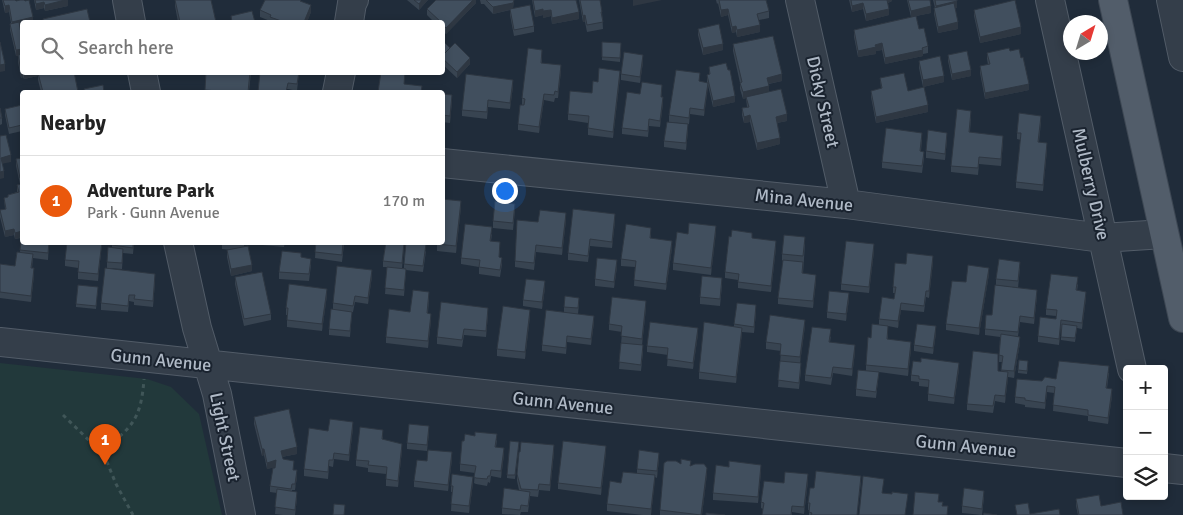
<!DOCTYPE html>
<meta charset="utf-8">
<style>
body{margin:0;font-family:Signika,sans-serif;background:#f2f2f2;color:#222}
.controls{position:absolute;right:15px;bottom:15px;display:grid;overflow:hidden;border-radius:5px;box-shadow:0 2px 8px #0003}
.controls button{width:45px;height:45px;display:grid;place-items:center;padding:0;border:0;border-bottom:1px solid #e0e0e0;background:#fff;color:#222;font:25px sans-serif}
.compass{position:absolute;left:1063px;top:15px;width:45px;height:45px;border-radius:50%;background:#fff;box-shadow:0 2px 8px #0003;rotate:38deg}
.you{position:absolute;left:504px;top:190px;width:18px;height:18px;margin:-12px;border:4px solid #fff;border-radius:50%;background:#1a73e8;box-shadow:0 0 0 8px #1a73e833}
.badge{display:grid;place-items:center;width:32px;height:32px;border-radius:50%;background:#ea580c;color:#fff;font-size:16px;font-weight:700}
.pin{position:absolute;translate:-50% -41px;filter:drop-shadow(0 1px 2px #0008)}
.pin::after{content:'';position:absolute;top:26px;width:18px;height:15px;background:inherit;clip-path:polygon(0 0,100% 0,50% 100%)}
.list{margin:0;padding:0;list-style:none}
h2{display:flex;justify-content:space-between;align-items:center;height:65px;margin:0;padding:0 20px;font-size:21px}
h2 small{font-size:16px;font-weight:400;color:#767676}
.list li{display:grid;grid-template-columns:32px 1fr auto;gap:15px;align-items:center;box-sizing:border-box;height:90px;padding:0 20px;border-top:1px solid #e0e0e0}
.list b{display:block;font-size:19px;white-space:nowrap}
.list p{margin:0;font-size:16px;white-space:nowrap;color:#767676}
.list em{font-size:16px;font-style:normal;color:#767676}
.icon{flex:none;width:28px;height:28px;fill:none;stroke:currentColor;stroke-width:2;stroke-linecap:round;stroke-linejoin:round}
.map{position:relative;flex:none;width:1183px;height:515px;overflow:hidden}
.search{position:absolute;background:#fff;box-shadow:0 2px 8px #0003;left:20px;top:20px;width:425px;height:55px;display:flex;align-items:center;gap:12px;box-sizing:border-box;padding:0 18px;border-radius:5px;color:#767676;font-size:19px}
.panel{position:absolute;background:#fff;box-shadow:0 2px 8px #0003;left:20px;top:90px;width:425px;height:155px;border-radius:5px}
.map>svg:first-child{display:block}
</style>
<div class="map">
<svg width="1183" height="515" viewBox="0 0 1183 515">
<rect width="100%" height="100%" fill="#202c3a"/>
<path fill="#22393b" d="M0,363l147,16 24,8 28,27 23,101h-222z"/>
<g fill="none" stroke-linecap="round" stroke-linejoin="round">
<g stroke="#525c68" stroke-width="30">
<path id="minor" d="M127,0l4,22
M800,0l46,204
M1050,0l82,369
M1171,0l12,57
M349,22l3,-19 2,-3
M142,72l4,20
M337,92l4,-20
M442,163l404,41 256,34 62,-4
M178,242l19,86 20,66 24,121
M0,342l1127,121
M1164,468l19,2"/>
</g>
<g stroke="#3d4753" stroke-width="30">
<path id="major" d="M1113,0l70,318"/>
</g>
<path stroke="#405658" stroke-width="3" stroke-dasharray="4 4" stroke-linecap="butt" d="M63,415l38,37 6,10 9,22 17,31
M101,452c31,-25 40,-32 43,-73"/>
<use href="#minor" stroke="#343e4a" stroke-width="28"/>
<use href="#major" stroke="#525d6a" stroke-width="28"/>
</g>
<path fill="#384451" d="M2,0h13l18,22 -13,5 2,45h52l4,20h-37l-3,-12v-4l-14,3 -1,-2 -2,1 -3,-16v-6h-2l-6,-26v-6l1,-1 -2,-11 -4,1z
M34,0h34v6l-23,5 -1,-3 -8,2z
M175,0l41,22h-38l-3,-16z
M407,0h21l-9,10z
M476,0v3l-30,31 -4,-3v-9h-8l-7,-7v-6z
M480,0h34l-1,8 21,18v6l-20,4 -4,-21v-5l-17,4 -9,-10h-3z
M532,0h44l3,19 -27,5 -1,-8 -8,2v-3l-8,2z
M579,0h21l2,12 1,17 -16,3 -2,-10h-2z
M716,0h50l3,11v7l-10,2 1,12 -23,5 -1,-5 -4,1 -4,-18 -7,2 -3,-14 -1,1z
M849,0h43v1l-4,2 1,12 -23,6 -3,-12 -11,3z
M907,0h23l1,13 -15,3 3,13 9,17v7l-5,1v2l-38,8 -3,-14 -6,1v3l-18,3 -4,-20v-7l57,-13z
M933,0h24v8h-2l3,21 -20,4 -4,-19v-6h1z
M303,2l8,10 -4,10h-37v-1l-10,-4v-7z
M974,10l47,24 -41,9 -6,-27z
M698,29l25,21 -20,5 -5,-20z
M442,40l8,8 20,16 -13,14 -15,-14z
M602,42l19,1 -1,19 -18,-2z
M733,44l49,37 -13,3v8l18,29 -10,2 3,21 -23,6 -7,-28 -6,1 -2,-8v-7l5,-1 -1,-9 -3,1 -3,-10v-6l-7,-32z
M1010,51l11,7 8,32 -44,9 -5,-26v-7l8,-1 -1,-6v-6z
M948,55l23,21 -19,4 -4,-19z
M542,56v7l19,8 -3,27h-3l-1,4 -10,-2 -5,33 -21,-3v-6l4,-19v-7z
M919,61l25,21 -21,5 -4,-19z
M643,62l-3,21 -19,-3v-6z
M709,67l26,35 -22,5 -5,-22 -4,31 -14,-2 -1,10 -20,-2v-7l31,-33 7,1v-8h2z
M206,72h45l-2,20h-44z
M299,72l-2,19 -9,-2 -30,3z
M620,77l-7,61 -25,-3v-12l-20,-3v-6l24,-21 6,-11z
M880,78l28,13 20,21 -52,11 -5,-26v-6l10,-2z
M513,86l-3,23 -22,-2 -1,12 -25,-3v-6z
M662,91l-1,6 2,6 -3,24 -11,-1 -1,11 -26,-3v-6l18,-34z
M442,94l10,7 -2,22 -8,-1z
M22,105v26l-13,3 -4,-19v-6z
M0,108l2,10v6l-2,1z
M971,117l-1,15 33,10 -2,24 -22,-2 -1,11 -27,-3v-6z
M1041,122l-2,20 8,8 -4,41 -27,-3v-6l5,-42 -4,-1v-6z
M688,131l-2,19 -22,-3v-6z
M922,139l-1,12 3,7 -2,15 -40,-5v-6z
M947,139l-2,21 -19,-2v-7z
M22,158l-2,26 -4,-18v-7z
M22,184v58h27l-1,18 -15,-2 -1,10 2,7 -3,27 -31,-4v-34l15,2 5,-14 1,-14 -6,1 -1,-4 -9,2 -5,-20v-7l5,-1 -1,-11 4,-1v-2l9,-3v-7z
M461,207l-5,46 -19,-2v-7z
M515,210l-2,20 -20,-2v-7z
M566,220l-4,35 -26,-3 -2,18 -19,-3v-6l23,-39z
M615,221l-3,27 -22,-2 -2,16 -20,-2v-7z
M716,232l-5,43 -38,-5v-7l15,-29z
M492,234l-1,7 9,8 -1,8 3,7 -2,13 -21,-3v-7l-18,-3v-6z
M651,234v4l21,10 -6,42 -32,-4 1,-19 -14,-1v-7z
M752,238l24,10 -5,44 -33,-4v-8l-13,-2v-6z
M102,242l-4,39 -20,-2v-11l-13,-2v-6z
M112,242h22l-1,12 -10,-1 -1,16 -15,-1v-6l5,-14z
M222,242h22v5l8,24 -21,5 -4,-19v-7h4l-9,-1z
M250,242h35l-1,5 -34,-3z
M316,242h36v2h-8l-2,18 -27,-4z
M378,242l26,1 -2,25h2v-4l22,-13 -3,21 -17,-2 -2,26 -19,-2 2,-27h-4v-6l3,-18z
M805,244l-2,30 13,7 -3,27 -35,-4v-6l5,-37 -1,-1v-6z
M874,251l-5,42 -28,-3v-6z
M301,258l10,7 -2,16 -30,-2v-7z
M933,262l-4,36 -3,-1 -2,15 -23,-2 -3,18 -10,-2v14l23,9 -3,27 -29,-4 -3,26 -20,-2v-7l10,-18v-6l5,-27 8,-14v-5l15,-20 1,-6h-2v-6l13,-23z
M617,267l-3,21 -19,-2v-7z
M1020,268l-2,20 -22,-3v-6z
M989,274l-10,61 -33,-5v-6l20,-42z
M372,276l-4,28 -13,-2 -2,10h-1l-2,25 -21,-2v-6l4,-19v-7z
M235,277l36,37v6l-27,6 -9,-42z
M155,281l-2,26 -19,-2v-3l-5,-1 -1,11 -27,-2v-7z
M1078,284l-1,7 9,7 -4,31 -5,-1 -2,14 -14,-2v-14l-2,19 -21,-3v-6l18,-17v-3l-10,-1v-6z
M722,285l-2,21 -20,-2v-7z
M98,287l-2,22 -20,-2v-3z
M545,288l-3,21 -19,-3v-6z
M327,295l-5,36 -35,-4v-12h-1v-7z
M1037,296l-3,28 -14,-2 -2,14 2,7 -6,35 -6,-1 -3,26 -10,-2 -2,12 -26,-3v-6l31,-33 3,1 1,-10h-3l1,-25 -15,-2v-6l7,-14z
M429,298l-1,15 3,7 -3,28 -42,-5v-6l24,-25z
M849,299l-3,22 -19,-3v-6z
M579,304l-1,10 16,8 -3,23 -24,-3 -1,12 -24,-3v-6l22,-33v-5z
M646,308l-4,37 1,7 -2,19 -22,-2 3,-37 -13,-2v-6z
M756,312l-2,21 -12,-1 -6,51 -37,-4v-7l35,-45v-3z
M488,314l-2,23 -22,-2 -2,12 -25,-3v-7z
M530,316l-5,43 -28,-3v-7z
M805,326l-5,37 1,7 -2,19 -21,-2 3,-36 -15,-2v-7z
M936,333l-3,21 -19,-3v-6z
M698,334l-5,35 -26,-3 1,-11 -21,-3v-6z
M831,336l-1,6 25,10 -3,24 -19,-3 -2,12 -26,-4v-6z
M1028,365l-1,9 -9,-1v-3z
M959,369l-5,35 -26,-3v-14l-9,-1v-4l-8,-1v-6z
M1109,373l-2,15 5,8 -4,28 -20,-3v-5l-35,-5 1,-18 -7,-1 -2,17 -20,-2v-2l-10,-2v-6l27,-16z
M254,417l43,37 -15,3 1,2 11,11 3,7 -2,13h-3v1l5,7 -2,17h-12l-8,-1 2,-21 -7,-1v-6l5,-19 -8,2 -3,-14 -2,1 -8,-32z
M353,428l-4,33 -15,-2 -1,8 -4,-1 -1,13 -24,-3v-7l24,-38z
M429,433l-2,18 -20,-2v-6z
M383,436v3l19,11 -4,37 -12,-1v-12l-18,-2v-4l-12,-2v-6z
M497,440l-1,7 8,7 -3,24 -10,-2 -1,7 -2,-1 -1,4 -11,-2 -2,-1 1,-10 -15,-2v-7z
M519,442l-4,37 -8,-1v-3z
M554,452l-4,39 -11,-1 -1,7 -8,-1 -2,16h-7l-1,3 -18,-1v-6l17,-18 -2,-9v-7z
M606,452l-5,43 -43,-6v-6z
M452,459l-4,32 -34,-4v-6l13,-20z
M659,459l-2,19 -2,-1 -4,38h-8l-36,-4v-7l30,-31v-4z
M681,464l10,2 16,8 -5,41h-42v-5z
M761,472l-3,31 -45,-3v-7z
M808,481l-4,33 -12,-2v3h-30l1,-6 -2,-1v-6l23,-19z
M861,482l-4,33h-48v-5h-1v-7l6,-15z
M473,483l-4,30 -18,-2 1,-19h-1v-6z
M984,497l-2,18 -20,-2v-7z
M1076,499l25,7 22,9h-45l-2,-9z"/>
<path fill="#2e3742" d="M65,0h3v6l-23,5v-6z
M422,0h6l-9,10v-6z
M473,0h3v3l-30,31v-6z
M514,0l-1,9 -20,5v-7z
M633,0h29l-29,6z
M887,0h5v1l-5,2z
M957,1v7l-21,4v-6z
M44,2v6l-8,2v-6z
M863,3v6l-11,3v-6z
M9,5v7l-4,1v-7z
M311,5v7l-4,10h-3z
M931,6v7l-20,4v-6z
M543,9v6l-8,2v-6z
M728,9v6l-7,2v-7z
M889,9v6l-23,6v-7z
M551,10v6l-8,2v-7z
M579,12v7l-27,5v-6z
M585,15v7h-2v-6z
M33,17v5h-11v4l-10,3v-7z
M958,22v7l-20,4v-6z
M760,25v7l-23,5v-7z
M736,26v6l-4,1v-6z
M1021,27v7l-41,9v-6z
M882,43v7l-6,1v3l-18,3v-6z
M723,44v6l-20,5v-7z
M22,49v6l-6,1v-6z
M923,50v6l-38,8v-6z
M643,55v7l-3,21v-6z
M470,58v6l-13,14v-6z
M5,64v7l-5,1v-7z
M561,65v6l-3,27v-6z
M971,70v6l-19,4v-6z
M21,71h1v1h1v5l-2,1z
M620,71v6l-7,61v-6z
M44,72l-6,1v3l-14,3v-6z
M187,72h12l-12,3z
M782,74v7l-15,3v-6z
M944,76v6l-21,5v-7z
M513,80v6l-3,23v-6z
M708,83v6l-4,27v-6z
M1029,84v6l-44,9v-6z
M769,86v7l-26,6v-7z
M544,94v6l-5,33v-6z
M452,95v6l-2,22v-7z
M735,96v6l-22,5v-6z
M663,97v6l-3,24v-6z
M928,105v7l-52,11v-6z
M787,114v7l-11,2v-6z
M750,115v7l-6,1v-6z
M688,124v7l-2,19v-7z
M947,133v6l-2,21v-6z
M1003,136v6l-2,24v-7z
M780,138v6l-23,6v-7z
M1047,143v7l-4,41v-6z
M11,155v7l-10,2v-6z
M4,171v7l-4,1v-7z
M22,177v7h-2v-6z
M461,201v6l-5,46v-7z
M566,213v7l-4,35v-7z
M615,214v7l-3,27v-6z
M716,226v6l-5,43v-7z
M21,227h1v10l-7,2v-6z
M14,229v6l-9,2v-6z
M672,241v7l-6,42v-6z
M776,241v7l-5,44v-6z
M102,242l-4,39v-7z
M404,243v6l-2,20v-6z
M874,244v7l-5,42v-6z
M933,256v6l-4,36v-7z
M617,260v7l-3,21v-6z
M252,265v6l-21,5v-7z
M34,268v7l-3,27v-6z
M989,268v6l-10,61v-7z
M372,270v6l-4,28v-6z
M155,274v7l-2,26v-6z
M816,275v6l-3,27v-7z
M545,281v7l-3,21v-7z
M327,289v6l-5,36v-7z
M1037,290v6l-3,28v-6z
M1086,292v6l-4,31v-6z
M849,293v6l-3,22v-7z
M646,301v7l-4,37v-6z
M901,303v7l-3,18v-7z
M756,305v7l-2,21v-6z
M488,308v6l-2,23v-6z
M530,310v6l-5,43v-7z
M431,314v6l-3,28v-7z
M594,316v6l-3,23v-6z
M805,320v6l-5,38v-7z
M1061,320v6l-2,19v-6z
M936,326v7l-3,21v-6z
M698,328v6l-5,35v-6z
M742,328v7l-6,48v-6z
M1020,337v6l-6,35v-7z
M911,342v7l-3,27v-7z
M855,345v7l-3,24v-7z
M959,363v6l-5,35v-6z
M1008,372v7l-3,24v-7z
M1047,386v6l-2,17v-6z
M1112,389v7l-4,28v-6z
M353,422v6l-4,33v-6z
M429,426v7l-2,18v-6z
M402,444v6l-4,37v-6z
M554,445v7l-4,39v-6z
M606,446v6l-5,43v-7z
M297,447v7l-16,3v-6z
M504,448v6l-3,24v-7z
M262,449h2v6l-2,1z
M452,452v7l-4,32v-6z
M659,453v6l-2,19v-7z
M276,460v7l-9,2v-6z
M761,465v7l-3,31v-6z
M707,468v6l-5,41h-1z
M297,470v7l-2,13v-6z
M808,474v7l-4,33v-7z
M655,475v7l-4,33v-6z
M473,477v6l-4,30v-7z
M297,492v6l-2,17v-5z"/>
<path fill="#414f5e" stroke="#2e3742" d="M3,0h12l1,1 4,-1h4l1,1 4,-1 4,17 -21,5 -3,-17 -4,1z
M35,0h30l-20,5 -1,-3 -8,2z
M175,0h36l5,22h-36z
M265,0h36l-1,1 11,4 -7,17h-20l-14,-5 1,-2 -11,-5z
M414,0h8l-3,4z
M436,0h37l-27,28 -4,-4v-2h-1l-14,-13z
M486,0h28l-1,3 -20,4z
M533,0h43l3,12 -27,6 -1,-8 -8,1v-2l-8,2z
M580,0h20l2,12h-1l2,10 -16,3 -2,-10 -2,1z
M719,0h47l3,11 -12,3 3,11 -23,5 -1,-4 -4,1 -4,-18 -7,1z
M851,0h36l2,9 -23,5 -3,-11 -11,3z
M908,0h22l1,6 -20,5z
M935,0h22v1l-21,5z
M1015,0l6,27 -41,10 -6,-27z
M954,3l4,19 -20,5 -4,-19z
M530,5l4,21 -20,4 -4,-21z
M87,9l3,13h-47v-3z
M252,11l3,11h-23l-1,-6z
M916,16l3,13 5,-1 4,18 -6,2 1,2 -38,8 -3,-15 -7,2 1,2 -18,4 -4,-21z
M19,22l3,17v10l-6,1 -6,-26z
M719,24l4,20 -20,4 -5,-19z
M773,36l9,38 -15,4 2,8 -26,6 -3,-9 2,-1 -9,-38z
M442,40l8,8 -7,7h-1z
M0,42l5,22 -5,1z
M602,42l19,1 -1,15 -18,-1z
M455,43l15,15 -13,14 -15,-14v-2z
M528,48l14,2 -1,13 20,2 -3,27 -3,-1 -1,4 -10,-1 -5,33 -21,-3 2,-19h4l1,-6 -3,-1z
M1009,48l1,3 9,-2 2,9 2,-1 6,27 -44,9 -5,-27 10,-2 -3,-11z
M967,51l4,19 -19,4 -4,-19z
M624,52l19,3 -3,22 -19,-3z
M22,54v17h-1l-3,-16z
M940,56l4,20 -21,4 -4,-19z
M726,63l2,7h2l5,26 -22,5 -6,-26 3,-1 -1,-7z
M599,68l21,3 -7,61 -25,-4 1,-12 -21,-2 2,-23 22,2 1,-12 5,1z
M676,70l24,3 -1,8 9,2 -4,27 -14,-2 -1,10 -20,-3z
M41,72h33l4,20h-35l-5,-19z
M206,72h44l-2,20h-18l-25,-2z
M260,72h39l-2,12 -9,-1 -2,9h-28z
M381,72h24l-1,12 18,2 -1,6h-43z
M904,73l4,18 16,-4 4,18 -52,12 -5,-26 11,-3 -2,-10z
M466,74l47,6 -3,23 -22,-3 -1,12 -25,-2z
M642,82l20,3 -1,12h2l-3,24 -11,-2 -1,12 -26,-3 5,-36 13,2z
M103,85l1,7h-19l-1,-3z
M781,89l6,25 -11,3 4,21 -23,5 -7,-28 -6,2 -2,-9 7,-1 -3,-10z
M442,94l10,1 -2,21 -8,-1z
M22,105v20l-13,3 -4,-19z
M0,108l2,10h-2z
M957,109l14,2 -2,21 34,4 -2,23 -22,-2 -1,11 -27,-2z
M1019,113l22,3 -3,26 9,1 -4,42 -27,-3 5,-49h-4z
M667,122l21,2 -2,19 -22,-2z
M886,128l36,5 -2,18 4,1 -2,14 -40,-4z
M928,130l19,3 -2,21 -19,-3z
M6,135l5,20 -10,3 3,13 -4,1v-36z
M22,158v19l-2,1 -4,-19z
M22,184v43h-1l1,4 -7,2 -1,-4 -9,2 -5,-21 6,-1 -2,-11 4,-1v-2l11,-3 -2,-7z
M442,199l19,2 -5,45 -19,-2v-2h5z
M495,201l20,3 -2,19 -20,-2z
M573,209l42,5 -3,28 -22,-3 -2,17 -20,-3z
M540,210l26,3 -4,35 -26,-3 -2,18 -19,-2 2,-41 21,2z
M689,223l27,3 -5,42 -38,-5 4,-31 11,2z
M465,224l27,3 -2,14 10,1 -1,15 3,1 -2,12 -21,-3 1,-7 -19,-2z
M626,224l25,4 -1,10 22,3 -6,43 -32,-4 2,-19 -15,-2z
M732,230l20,3v5l24,3 -5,45 -33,-4 1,-8 -14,-2 4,-36 2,1z
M22,232v-1v11h27l-1,11 -28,-3z
M784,235l21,2 -2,19 -21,-2z
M846,241l28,3 -5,43 -28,-3z
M67,242h35l-4,32 -20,-2 1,-11 -14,-1z
M112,242h21v6l-21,-3z
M224,242h19v2z
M316,242h27l-1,13 -27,-3z
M386,242l18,1 -2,20 -19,-2z
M406,242l20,2 -3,22 -19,-2z
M248,246l4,19 -21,4 -4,-19z
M108,247l15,2 -1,14 -15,-1z
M282,251l19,2v4l10,2 -2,15 -30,-2z
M17,252l16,2 -2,14h3l-3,28 -31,-4v-28l15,2z
M907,253l26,3 -4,35h-3l-2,15 -23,-3 -3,18 -19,-2 3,-22 12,2 2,-12h-3l2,-24 11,1z
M597,258l20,2 -3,22 -19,-3z
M999,259l21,3 -2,19 -22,-2z
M783,260l20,2 -1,11 14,2 -3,26 -35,-3z
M968,265l21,3 -10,60 -33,-4 6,-43 14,1z
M337,266l35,4 -4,28 -13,-2 -2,10 -20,-3z
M387,267l19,2 -2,21 -19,-2z
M105,268l50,6 -2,27 -19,-2 1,-4h-6l-1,11 -27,-3z
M262,272l9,42 -27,5 -9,-42z
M1051,274l27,3 -2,13 10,2 -4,31 -21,-3 -2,19 -21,-3 2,-19 16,2 1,-9 -11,-1z
M702,276l20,2 -2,21 -20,-2z
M526,279l19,2 -3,21 -19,-2z
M289,284l38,5 -5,35 -35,-4 1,-12h-2z
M78,285l20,2 -2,19 -20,-2z
M995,285l42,5 -3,28 -14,-2 -2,16 -33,-3 1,-14h6z
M413,290l16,2 -2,21 4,1 -3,27 -42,-4 3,-28 21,3z
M829,291l20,2 -3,21 -19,-2z
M565,296l14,2 -1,10 -14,-1z
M612,297l34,4 -4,38 -21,-3 1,-10 -13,-2z
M441,302l47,6 -2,23 -22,-2 -2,11 -25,-3z
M737,303l19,2 -2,22 -20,-3z
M503,306l27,4 -5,42 -28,-3z
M331,309l21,3 -2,19 -21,-2z
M546,310l48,6 -3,23 -24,-3 -1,12 -24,-3z
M770,315l35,5 -5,37 -20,-2 1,-11 -15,-2z
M650,322l48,6 -5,35 -26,-4 1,-11 -21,-2z
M704,322l38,6 -6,49 -37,-5z
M872,324l16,2 -1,13 24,3 -3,27 -42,-4 2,-28 3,1z
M917,324l19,2 -3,22 -19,-3z
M1062,324l15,2 -2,12 -14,-1z
M812,327l19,2 -2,13 26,3 -3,24 -19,-2 -2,11 -26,-3z
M1001,334l19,3 -6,34 -13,-1 2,-14 -4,-1z
M621,343l22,2 -2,20 -22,-3z
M973,351l25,3v17l10,1 -3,24 -10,-1 -2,11 -26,-2z
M921,358l38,5 -5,35 -26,-4 1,-14 -10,-1v-3l-8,-1 2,-14 8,1z
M1019,360l9,1 -1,10 -9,-1z
M780,361l21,2 -2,20 -21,-3z
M1059,361l50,5 -3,22 6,1 -4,29 -20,-3v-5l-35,-5 2,-18 -8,-1 -2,17 -20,-3v-2l-10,-1 2,-18 25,2 3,-4 11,2z
M858,370l21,2 -3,20 -20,-3z
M289,409l8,38 -16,4 2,8 11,2 -1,9h4l-2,14h-3l-1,5 -21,-3 3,-18h2l1,-8 -9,3 -3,-14h-2l-8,-32z
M330,419l23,3 -4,33 -15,-2 -1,7h-4l-1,12 -24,-3 5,-41 19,3z
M409,424l20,2 -2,19 -20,-2z
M360,427l23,3 -1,9 20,5 -4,37 -12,-2 1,-12 -19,-2 1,-4 -13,-1z
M475,432l22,2 -2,13 9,1 -3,23 -10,-1 -1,6h-2l-1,3 -11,-1 -2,-1 2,-11 -16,-2 2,-23h2l1,-7 10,2z
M510,441l9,1 -4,33h-8z
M563,441l43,5 -5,42 -43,-5z
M521,442l33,3 -4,40 -11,-1 -1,6 -17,-1 -4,-15 2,-22h1z
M428,450l24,2 -4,33 -34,-4 3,-21 10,1z
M639,450l20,3 -2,18 -20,-2z
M681,459l10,2 -1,5 5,-2h9l3,4 -6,47 -41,-5 4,-47 3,-2h9l5,3z
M729,461l32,4 -3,32 -45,-4 3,-28 13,2z
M816,471l45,5 -4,39h-46l1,-2 -3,-1 1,-9h-2l2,-15h4z
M623,472l32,3 -4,34 -44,-5 3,-23 11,2z
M785,472l23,2 -4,33 -12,-1 -1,9h-29l2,-12 -3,-1 3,-21 20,2z
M452,474l21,3 -4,29 -18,-2 2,-18h-2z
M863,476l21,3 -2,14 10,1v-2l16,2 -3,21h-46z
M504,488l26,4 -2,14 -7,-1 -1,5 -18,-2z
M964,488l20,3 -2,18 -20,-3z
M277,489l20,3 -2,18 -20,-3z
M915,492l24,2 -1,8h5l-1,4h6l-1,9h-34z
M1099,495l2,11 20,-4 2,13h-44l-3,-16z
M1028,503l2,11 29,-5 1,6h-43l-2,-10z
M334,504l11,1 -1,10h-11z
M706,513l19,2h-19z
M984,513l13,2h-14z"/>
<g text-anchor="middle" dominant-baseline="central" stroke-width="4" stroke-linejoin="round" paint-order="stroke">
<g font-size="18" fill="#afb9c6" stroke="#1a232f">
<text transform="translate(823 102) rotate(77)">Dicky Street</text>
<text transform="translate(1091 184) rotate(77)">Mulberry Drive</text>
<text transform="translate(804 200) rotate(6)">Mina Avenue</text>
<text transform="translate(161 360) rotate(6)">Gunn Avenue</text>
<text transform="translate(563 403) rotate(6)">Gunn Avenue</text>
<text transform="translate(225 437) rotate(78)">Light Street</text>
<text transform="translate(966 446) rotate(6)">Gunn Avenue</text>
</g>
</g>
</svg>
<div class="controls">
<button>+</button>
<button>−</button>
<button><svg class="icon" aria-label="layers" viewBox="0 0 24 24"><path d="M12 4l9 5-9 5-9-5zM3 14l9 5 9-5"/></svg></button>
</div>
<svg class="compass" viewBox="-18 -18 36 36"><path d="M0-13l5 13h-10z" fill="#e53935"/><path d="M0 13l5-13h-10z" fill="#767676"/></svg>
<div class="you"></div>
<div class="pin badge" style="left:105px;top:465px">1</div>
<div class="search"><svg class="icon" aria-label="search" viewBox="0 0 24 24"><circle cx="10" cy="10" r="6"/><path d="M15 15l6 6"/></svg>Search here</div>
<section class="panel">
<h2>Nearby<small></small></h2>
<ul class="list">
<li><span class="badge">1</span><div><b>Adventure Park</b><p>Park · Gunn Avenue</p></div><em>170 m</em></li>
</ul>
</section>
</div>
